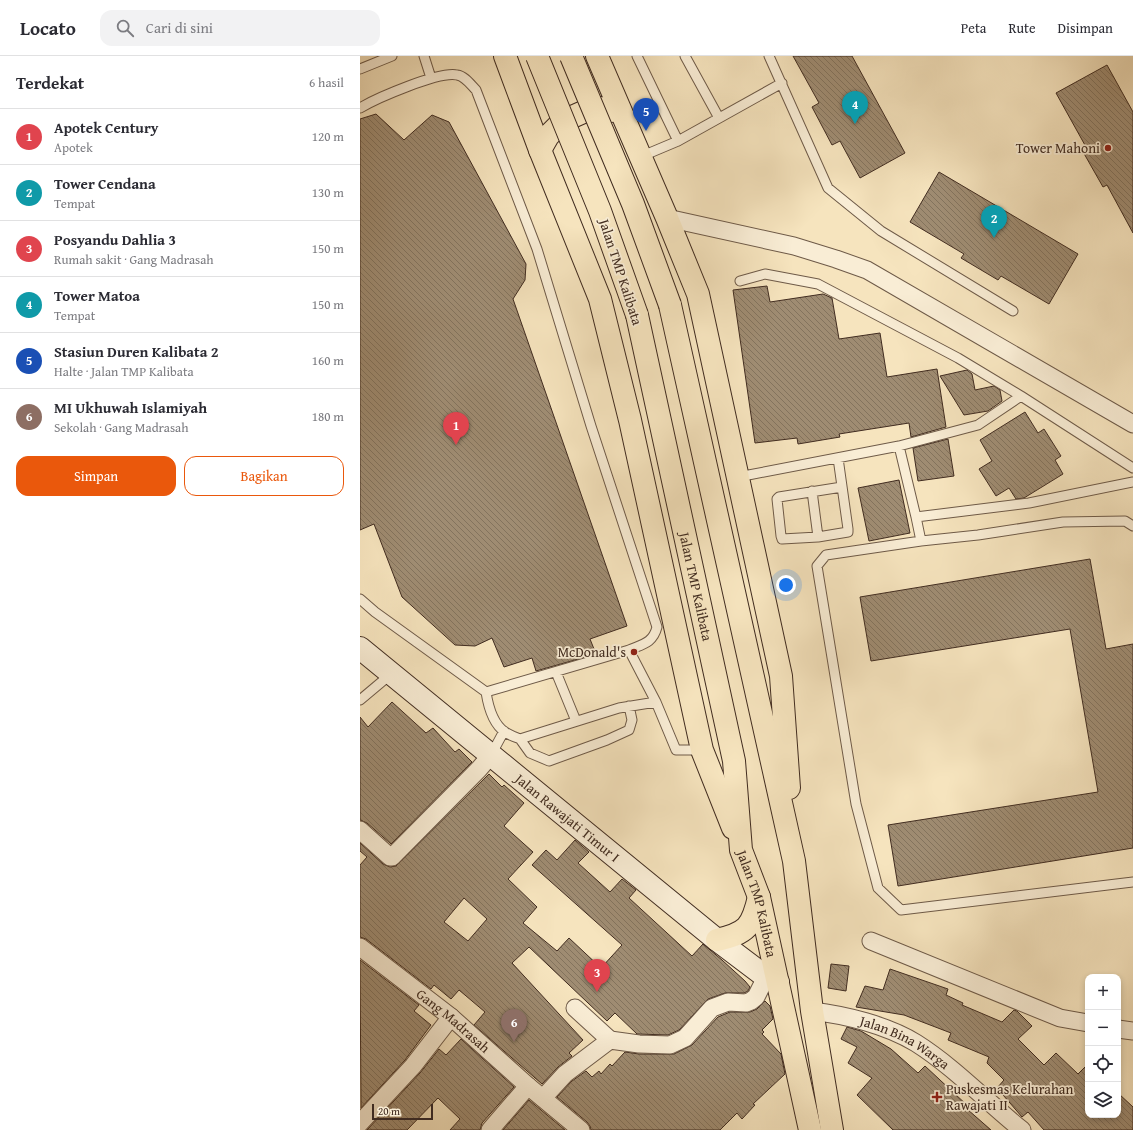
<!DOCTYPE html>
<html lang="id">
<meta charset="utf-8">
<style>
body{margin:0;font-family:"Gentium Book Plus",serif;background:#f2f2f3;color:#2b2b33}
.controls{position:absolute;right:12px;bottom:12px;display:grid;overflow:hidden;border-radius:8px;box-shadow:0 2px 6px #0003}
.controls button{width:36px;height:36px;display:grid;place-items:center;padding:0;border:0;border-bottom:1px solid #e1e1e2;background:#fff;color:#2b2b33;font:20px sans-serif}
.scale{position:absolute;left:12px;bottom:10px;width:61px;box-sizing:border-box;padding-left:4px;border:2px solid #412c20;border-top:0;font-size:11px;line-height:14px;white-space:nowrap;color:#412c20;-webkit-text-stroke:3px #f9edd5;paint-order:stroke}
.you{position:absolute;left:426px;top:529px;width:14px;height:14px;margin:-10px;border:3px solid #fff;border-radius:50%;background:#1a73e8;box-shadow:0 0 0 6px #1a73e833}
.badge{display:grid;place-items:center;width:26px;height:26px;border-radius:50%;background:#ea580c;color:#fff;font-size:13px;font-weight:700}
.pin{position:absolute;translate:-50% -33px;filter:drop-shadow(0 1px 2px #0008)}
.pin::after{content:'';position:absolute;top:21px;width:14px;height:12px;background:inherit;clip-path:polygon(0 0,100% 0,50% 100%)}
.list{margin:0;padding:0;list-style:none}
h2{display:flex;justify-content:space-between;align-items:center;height:52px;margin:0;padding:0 16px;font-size:17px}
h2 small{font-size:13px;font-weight:400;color:#7c7c81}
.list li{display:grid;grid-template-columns:26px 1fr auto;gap:12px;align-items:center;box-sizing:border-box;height:56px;padding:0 16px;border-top:1px solid #e1e1e2}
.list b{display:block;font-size:15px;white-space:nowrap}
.list p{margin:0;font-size:13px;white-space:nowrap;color:#7c7c81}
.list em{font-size:13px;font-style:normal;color:#7c7c81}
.actions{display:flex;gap:8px;padding:12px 16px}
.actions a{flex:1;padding:9px 0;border:1px solid #ea580c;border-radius:12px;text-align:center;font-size:14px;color:#ea580c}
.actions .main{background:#ea580c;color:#fff}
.icon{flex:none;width:22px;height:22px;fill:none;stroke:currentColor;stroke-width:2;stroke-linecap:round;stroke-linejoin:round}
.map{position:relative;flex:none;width:773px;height:1074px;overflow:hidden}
header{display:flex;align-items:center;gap:24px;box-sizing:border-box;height:56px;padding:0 20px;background:#fff;border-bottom:1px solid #e1e1e2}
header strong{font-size:19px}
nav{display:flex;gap:22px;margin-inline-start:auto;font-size:14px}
.search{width:280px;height:36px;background:#f2f2f3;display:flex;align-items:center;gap:10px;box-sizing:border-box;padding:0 14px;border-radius:12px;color:#7c7c81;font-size:15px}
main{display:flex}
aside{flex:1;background:#fff}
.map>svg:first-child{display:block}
</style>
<header>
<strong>Locato</strong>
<div class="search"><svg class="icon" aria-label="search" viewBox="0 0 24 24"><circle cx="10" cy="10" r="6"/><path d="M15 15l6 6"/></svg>Cari di sini</div>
<nav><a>Peta</a><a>Rute</a><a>Disimpan</a></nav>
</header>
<main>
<aside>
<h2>Terdekat<small>6 hasil</small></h2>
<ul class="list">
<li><span class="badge" style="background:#e0444e">1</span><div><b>Apotek Century</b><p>Apotek</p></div><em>120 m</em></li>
<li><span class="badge" style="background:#0f9aa8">2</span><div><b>Tower Cendana</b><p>Tempat</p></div><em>130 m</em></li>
<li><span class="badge" style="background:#e0444e">3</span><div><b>Posyandu Dahlia 3</b><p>Rumah sakit · Gang Madrasah</p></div><em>150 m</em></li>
<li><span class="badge" style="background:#0f9aa8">4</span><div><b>Tower Matoa</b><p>Tempat</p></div><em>150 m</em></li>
<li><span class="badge" style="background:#1a4fb4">5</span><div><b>Stasiun Duren Kalibata 2</b><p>Halte · Jalan TMP Kalibata</p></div><em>160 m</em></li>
<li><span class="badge" style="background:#8d6e63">6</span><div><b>MI Ukhuwah Islamiyah</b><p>Sekolah · Gang Madrasah</p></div><em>180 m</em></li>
</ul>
<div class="actions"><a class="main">Simpan</a><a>Bagikan</a></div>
</aside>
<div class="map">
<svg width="773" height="1074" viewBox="0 0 773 1074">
<defs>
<pattern id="building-back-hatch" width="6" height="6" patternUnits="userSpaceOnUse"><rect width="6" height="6" fill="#9f8c72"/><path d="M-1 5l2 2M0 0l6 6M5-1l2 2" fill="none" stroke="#83735d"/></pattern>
</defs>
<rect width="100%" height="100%" fill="#f6e4be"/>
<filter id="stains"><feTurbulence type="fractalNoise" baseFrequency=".005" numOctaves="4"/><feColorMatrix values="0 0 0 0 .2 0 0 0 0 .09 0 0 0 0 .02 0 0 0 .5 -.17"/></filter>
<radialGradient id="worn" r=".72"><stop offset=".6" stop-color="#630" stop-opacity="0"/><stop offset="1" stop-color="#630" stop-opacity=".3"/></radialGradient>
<path fill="url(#building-back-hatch)" stroke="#412c20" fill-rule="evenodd" d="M433,0h59l53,97 -45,25 -20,-37 -8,4 -20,-38 7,-4z
M747,9l26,47v121l-26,-48 -4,2 -21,-37 4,-3 -30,-54z
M16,58l28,26 28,-25 17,7 77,142 -1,16 -12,19 114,327 -37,13 6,15 -60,17 -4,-13 -28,9 -12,-29 -17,8 -20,-1 -53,-48 -28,-73 -14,6v-411z
M579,116l139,82 -29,50 -48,-28 -3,4 -37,-22 3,-4 -54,-32z
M407,230l3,16 53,-8 9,4 7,41 41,-6 7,44 50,-8 9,58 -35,10 -2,-14 -70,11 1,3 -42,7 -1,-6 -42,5 -22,-153z
M607,314l5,4 3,16 19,-4 6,4 2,11 -14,10 -24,4 -24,-39z
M665,356l13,21 6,-4 17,27 -6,4 8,14 -39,24 -8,1 -7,-11 -13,8 -17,-27 13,-8 -12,-21z
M588,383l6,37 -36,5 -5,-33z
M539,424l11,53 -41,8 -11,-53z
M730,503l16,90 27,-5v204l-235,38 -10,-61 210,-33 -28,-163 -199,32 -11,-64z
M32,646l34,31 7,-5 22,24 4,-3 13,13 -81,82 -24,-21 -7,-3v-103l8,10z
M129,718l13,13 2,-2 20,18 -20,23 29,26 -25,27 29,28 -14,16 34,28 12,-13 32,30 21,-23 -90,-80 14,-15 11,10 18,-20 14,12 -11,11 32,29 12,-13 14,11 -7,8 63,58 11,-12 19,16 23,21 5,6 -2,4 -4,2h-19l-17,6 -29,31 -11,5 -31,-1 -22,-21 -8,8 -78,-74 -17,16 71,77 -14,13 3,3 -14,11 -16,17 -68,-59 11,-13 -26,-22 -8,9 -17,-14 -3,4 -65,-50 -6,-2v-72l7,-8 -7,-6v-8l23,21 7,3 6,-1zM104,842l23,21 -19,22 -24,-19z
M0,904l59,45 -5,6 17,14 -26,35 -44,48z
M471,908l18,2 -3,25 -18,-3z
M530,913l58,20 -2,6 17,8 -1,2 40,17 12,-12 3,1 15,15 -14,13 26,26 12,-12 22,21 10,-10v51h30v-22l15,14v23h-89l-16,-18 -6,5 -25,-29 7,-8 -17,-17 2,-6 -41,-17 3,-7 -47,-18 -48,-8 9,-21 18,4z
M405,945l5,5 3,13 -11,11 2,2 -2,2 19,20 4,20 -32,30 2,1 -13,14 -5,-6 -17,17h-129l-1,-4 -3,-4 -30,-25 15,-16 14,-10 6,6 7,-6 2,3 9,-10 2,2 13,-14 14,2h35l18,-9 26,-28 12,-5h20l7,-3z
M487,971l14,4 30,18 27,24 7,-7 44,41 -2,2 24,21h-98l-36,-35 15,-17 -24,-15 9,-16 -16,-8z
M101,983l53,48 -32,36 -2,7h-30l10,-11 -22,-21 -31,32h-40l53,-57 19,-24 7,6z
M169,1044l36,30h-62z"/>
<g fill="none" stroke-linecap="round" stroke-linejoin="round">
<g stroke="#6e5a48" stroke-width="11">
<path id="lane" d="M64,0l7,22
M277,0l41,85
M325,0l34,62
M409,0l59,132 53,43 132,80
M0,13l32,-13
M0,52c17,-10 79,-37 97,-33 8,1 14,10 19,15l61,159 54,177 66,201c-4,16 -14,17 -28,23l-143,42 -111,-80 -15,-13
M280,101l38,-16 104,-58
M661,340l112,72
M539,390l17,71 5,24 57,-6 85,-13 62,-1 8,5
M478,402l10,71v3l-30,5 -36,2 -1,-3 -4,-37 2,-2 63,-10
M378,421l161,-31 79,-21 43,-29 -63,-38 -140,-74 -53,-10 -25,7
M452,435l6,46
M556,461l113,-14 104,-21
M561,485l-95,14 -9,11 39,238 22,84 23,22 232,-28
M269,594l27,52 20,48h26
M196,616l20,49
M126,636c2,13 7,32 19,40 4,3 10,5 15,7l99,-31 37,-6
M0,644l31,-26
M160,683l10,14 19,8 58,-21 22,-10 3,-10 -3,-14
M131,699l13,-24"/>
</g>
<g stroke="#6e5a48" stroke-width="19">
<g id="street">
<path d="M307,162l127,28 42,13 31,11 266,154"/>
<path d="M0,774l30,27h2l87,-88 12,-14"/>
<path d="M511,885l189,77 28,5"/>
<path id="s1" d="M0,891l91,70 77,69 53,44"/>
<path d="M215,952l35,32"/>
<path id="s2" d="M452,955c33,4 75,14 104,32 38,24 71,59 106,87"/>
<path d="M758,973l15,2"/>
<path d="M183,1042l22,-24 45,-34 29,4 31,1 15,-7 27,-30 16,-6 18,1 5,-2 5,-4 10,-20"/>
<path d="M0,1067l53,-57 38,-49"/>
<path d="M130,1074l38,-44"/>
</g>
</g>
<g stroke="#412c20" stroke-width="24">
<g id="secondary">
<path id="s3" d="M0,592l357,292 49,37 12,5"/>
</g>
</g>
<g stroke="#412c20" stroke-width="24">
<g id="primary">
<path d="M145,0l35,94 60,149 30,121 72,330 31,78"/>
<path d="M237,0l70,162 31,76 83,382 8,112"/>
<path d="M180,94l8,-14 15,-15 27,-12 11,-1 10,3"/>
<path d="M310,249l124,556 18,150 20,119"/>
<path id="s4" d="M277,259l97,446 7,89 18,47 51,233"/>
<path d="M357,884c30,-7 35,-13 42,-43"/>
</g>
</g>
<use href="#lane" stroke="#f9edd5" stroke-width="9"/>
<use href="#street" stroke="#f9edd5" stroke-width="17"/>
<use href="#secondary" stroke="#f9edd5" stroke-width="22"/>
<use href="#primary" stroke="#f6e4be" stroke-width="22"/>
<g stroke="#412c20" stroke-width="24" stroke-linecap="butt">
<path id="primary-bridge" d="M177,0l63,155 37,104
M211,0l62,148 37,101"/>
</g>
<use href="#primary-bridge" stroke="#f6e4be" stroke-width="22"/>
</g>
<g fill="#8f2418" stroke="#f9edd5" stroke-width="1.5">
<circle cx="748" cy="92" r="4"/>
<circle cx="274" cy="596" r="4"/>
<path d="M575 1035h4v4h4v4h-4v4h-4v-4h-4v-4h4z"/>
</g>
<g text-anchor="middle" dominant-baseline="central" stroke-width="3.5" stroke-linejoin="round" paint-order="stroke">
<g font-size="14" fill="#412c20" stroke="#f9edd5" text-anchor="end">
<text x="740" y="92">Tower Mahoni</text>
<text x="266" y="596">McDonald's</text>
<text x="586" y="1033" text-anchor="start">Puskesmas Kelurahan<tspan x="586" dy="16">Rawajati II</tspan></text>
</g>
<g font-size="14" fill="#412c20" stroke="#f9edd5">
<text transform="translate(261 216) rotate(72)">Jalan TMP Kalibata</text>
<text stroke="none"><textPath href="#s4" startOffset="278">Jalan TMP Kalibata</textPath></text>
<text stroke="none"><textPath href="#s3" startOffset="268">Jalan Rawajati Timur I</textPath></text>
<text stroke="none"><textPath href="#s4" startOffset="602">Jalan TMP Kalibata</textPath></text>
<text stroke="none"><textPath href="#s1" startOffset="119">Gang Madrasah</textPath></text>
<text stroke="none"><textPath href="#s2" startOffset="99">Jalan Bina Warga</textPath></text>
</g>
</g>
<rect width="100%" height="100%" filter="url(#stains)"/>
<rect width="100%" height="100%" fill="url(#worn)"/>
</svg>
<div class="controls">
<button>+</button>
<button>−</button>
<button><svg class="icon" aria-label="locate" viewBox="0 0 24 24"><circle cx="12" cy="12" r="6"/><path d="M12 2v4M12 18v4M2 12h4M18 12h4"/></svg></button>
<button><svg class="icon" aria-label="layers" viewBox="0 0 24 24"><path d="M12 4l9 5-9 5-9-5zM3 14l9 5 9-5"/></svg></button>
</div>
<div class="scale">20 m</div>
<div class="you"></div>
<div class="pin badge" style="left:96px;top:389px;background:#e0444e">1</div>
<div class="pin badge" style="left:634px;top:182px;background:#0f9aa8">2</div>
<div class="pin badge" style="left:237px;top:936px;background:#e0444e">3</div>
<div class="pin badge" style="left:495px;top:68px;background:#0f9aa8">4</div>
<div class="pin badge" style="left:286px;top:75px;background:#1a4fb4">5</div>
<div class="pin badge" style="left:154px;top:986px;background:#8d6e63">6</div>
</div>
</main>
